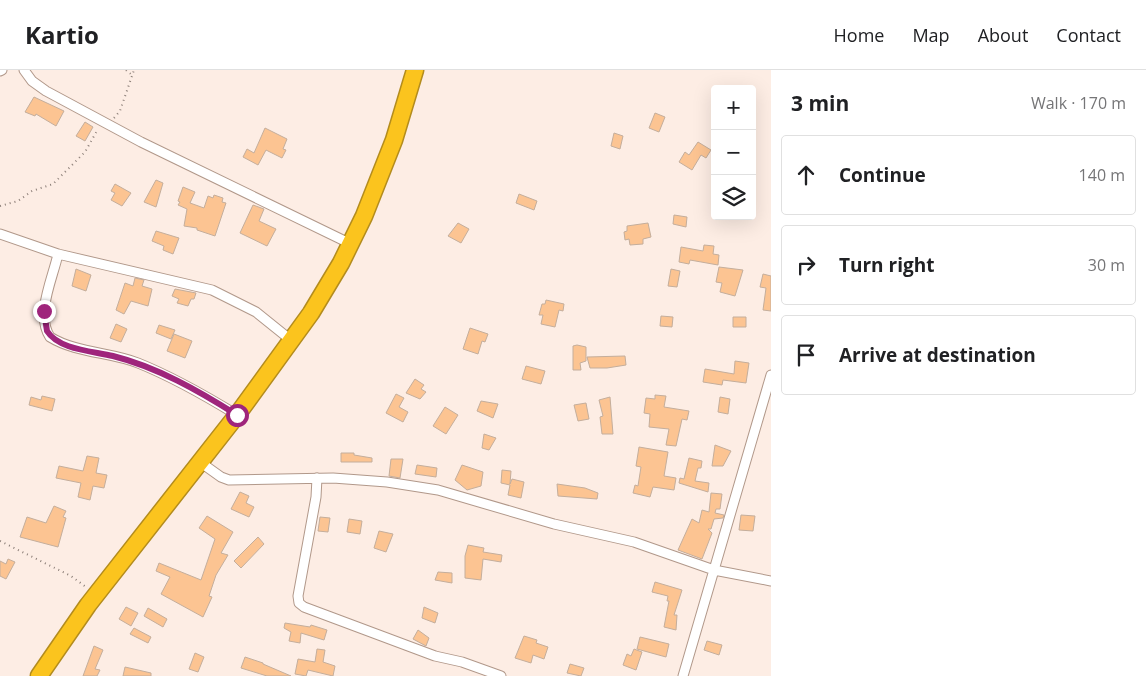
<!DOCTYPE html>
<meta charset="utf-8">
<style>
body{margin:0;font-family:"Open Sans",sans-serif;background:#f2f2f2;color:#202124}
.controls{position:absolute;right:15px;top:15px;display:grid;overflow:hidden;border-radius:5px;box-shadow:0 5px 20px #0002}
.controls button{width:45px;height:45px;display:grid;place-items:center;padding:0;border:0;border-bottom:1px solid #e0e0e0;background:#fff;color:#202124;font:25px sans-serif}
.stop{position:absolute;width:15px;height:15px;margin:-11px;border:4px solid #9f257c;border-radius:50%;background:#fff}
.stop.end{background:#9f257c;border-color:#fff;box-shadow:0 1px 5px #0008}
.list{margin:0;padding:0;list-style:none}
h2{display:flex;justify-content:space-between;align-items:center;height:65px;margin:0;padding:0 20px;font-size:21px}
h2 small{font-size:16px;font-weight:400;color:#757577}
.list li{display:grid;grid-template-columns:32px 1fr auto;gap:15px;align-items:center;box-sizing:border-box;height:80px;margin:0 10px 10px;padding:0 10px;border:1px solid #e0e0e0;border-radius:5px}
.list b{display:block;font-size:19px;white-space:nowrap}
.list em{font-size:16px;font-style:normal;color:#757577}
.icon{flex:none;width:28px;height:28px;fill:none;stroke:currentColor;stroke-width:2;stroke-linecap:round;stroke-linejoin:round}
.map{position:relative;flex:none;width:771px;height:606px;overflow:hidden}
header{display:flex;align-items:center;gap:30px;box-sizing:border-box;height:70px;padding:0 25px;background:#fff;border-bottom:1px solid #e0e0e0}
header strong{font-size:24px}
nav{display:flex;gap:28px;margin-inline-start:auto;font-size:18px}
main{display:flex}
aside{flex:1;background:#fff}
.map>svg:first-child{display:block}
</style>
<header>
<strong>Kartio</strong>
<nav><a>Home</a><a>Map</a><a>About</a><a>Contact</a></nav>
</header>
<main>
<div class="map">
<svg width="771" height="606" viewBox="0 0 771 606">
<rect width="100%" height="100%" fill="#fdede4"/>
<path fill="#fcc492" stroke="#c4ae9c" d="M34,27l30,14 -8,15 -20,-12 -1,2 -10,-4z
M655,43l10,4 -6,15 -10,-4z
M85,52l8,5 -8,14 -9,-5z
M265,58l22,11 -4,10 3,1 -4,8 -16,-8 -8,15 -15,-8 4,-8 7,4z
M614,63l9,3 -3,13 -9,-3z
M698,72l13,8 -5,8 -5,-3 -9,15 -13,-8 6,-10 4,3z
M156,110l7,3 -7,24 -12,-5z
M115,114l16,9 -9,13 -11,-6 4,-7 -4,-2z
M183,117l12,5 -5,11 14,5 4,-12 5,2 1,-3 9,3 -1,4 4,1 -11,33 -18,-6v-2l-13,-2 3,-17 -9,-4 2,-3 -2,-1z
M519,124l18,7 -3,9 -18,-7z
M253,135l11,4 -5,12 17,8 -9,17 -27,-13z
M674,145l13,2 -1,10 -13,-3z
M458,153l11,6 -8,14 -13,-7z
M648,153l3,14 -8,2v5l-13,1 -1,-6 -4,1 -1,-8 3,-1v-5z
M156,161l23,7 -6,16 -10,-4 1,-4 -12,-5z
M704,175l10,1 -1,8 6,1 -1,10 -28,-5 -1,4 -10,-2 2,-15 22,4z
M719,197l24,3 -8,26 -15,-4 2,-9 -6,-1z
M76,199l15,6 -5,16 -14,-5z
M671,199l9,2 -3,16 -9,-1z
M763,204l8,2v35l-8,-1 3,-22 -6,-1z
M135,208l9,2 -2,6 10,3 -4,17 -17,-5 -7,13 -8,-4 9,-27 8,3z
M175,219l21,4 -2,6h-3l-3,7 -11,-3 2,-4 -7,-3z
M546,230l18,4 -1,7 -4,-1 -4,17 -14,-3 2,-9h-4l3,-11h3z
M661,246l12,1 -1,10 -12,-1z
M733,247h13v10h-13z
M116,254l11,5 -6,13 -11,-4z
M159,255l16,5 -4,9 -15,-6z
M470,258l18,6 -3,8 -3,-1 -4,13 -15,-5z
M174,264l18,7 -7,17 -18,-7z
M577,275l9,2v14l-6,2 1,7h-8v-24z
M625,286l1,9 -19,3h-17l-3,-11z
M735,291l14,2 -3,20 -23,-3 -1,5 -19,-3 2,-13 29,5z
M526,296l19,5 -4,13 -19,-5z
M415,309l9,6 -3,4 5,3 -6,7 -14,-6z
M396,324l8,4 -5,9 9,5 -5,10 -17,-9z
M655,325l11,1 -2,11 25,4 -2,9 -5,-1 -6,27 -10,-1 3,-16 -20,-2 1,-13 -6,-1 2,-15 9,1z
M42,326l13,3 -3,12 -23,-6 2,-8 10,3z
M610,327l3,37h-11l-2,-17 3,-1 -4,-16z
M720,327l10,2 -2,15 -10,-2z
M481,331l17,3 -5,14 -16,-7z
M586,333l3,16 -11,2 -4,-16z
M445,337l13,8 -12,19 -13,-8z
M484,364l12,4 -7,12 -7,-2z
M715,375l16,6 -8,15h-11z
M639,377l29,5 -4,24 12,2 -2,12 -21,-3 -3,10 -17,-4 2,-8 3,1 3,-19 -5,-1z
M341,383h13v2l18,3v4h-31z
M87,386l12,2 -3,15 11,2 -3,13 -11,-2 -3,14 -12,-3 3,-14 -25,-5 3,-12 24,5z
M689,388l13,3 -1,7h-3l-3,13 14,2 -1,9 -29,-9 1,-5 4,1z
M391,389h12l-3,19 -11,-2z
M417,395l20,3 -1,9 -21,-3z
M462,395l21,7 -2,14 -14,4 -12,-10z
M502,400l9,1 -1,13 2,-5 12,3 -3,16 -13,-3 2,-10 -9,-2z
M557,414l28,4 13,5 -1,6 -39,-3z
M240,422l9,4 -3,7 8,4 -5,10 -18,-8z
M711,423l11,1 -2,15h-4l-1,4 9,2 -1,3 -9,1 -3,10h-3l4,4 -10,26 -24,-9 14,-31 7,4 3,-13 7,2z
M54,436l12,5 -3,6 3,1 -8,29 -38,-10 7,-20 19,6z
M741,445l14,1 -2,15 -14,-1z
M207,446l26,16 -12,21 7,2 -12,20 -7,21 3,1 -9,20 -42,-23 9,-17 -14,-6 3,-8 42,17 14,-41 -16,-11z
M320,447l10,1 -2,14 -10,-1z
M349,449l13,2 -2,13 -13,-2z
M379,461l14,3 -7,18 -12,-4z
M258,467l6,7 -23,24 -7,-7z
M468,475l16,3 -1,4 19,3 -1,7 -18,-3 -2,21 -16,-2v-22z
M8,489l7,3 -9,17 -6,-3v-15l6,3z
M438,502l14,1v10l-17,-3z
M655,512l27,8 -8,25h3l-1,15 -12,-3 5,-26h-2l1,-5 -16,-4z
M126,537l12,6 -7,13 -12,-7z
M424,537l14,6 -3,10 -13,-5z
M148,538l19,11 -4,8 -19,-11z
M285,553l25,4 1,-2 16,5 -3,10 -23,-7 -1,10 -11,-2 2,-9 -7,-4z
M134,558l17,9 -3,6 -18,-9z
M418,560l11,8 -3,8 -13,-7z
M524,566l13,4 -1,3 12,4 -4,12 -11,-4 -2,8 -16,-5z
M640,567l29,7 -3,13 -29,-8z
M707,571l15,4 -3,10 -15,-5z
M94,576l9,4 -8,19 5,1 -3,6h-14z
M317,579l8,1 -2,12 12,4 -2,10 -25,-6 -2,6 -11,-2 3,-15 17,3z
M634,579l8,3 -6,18 -13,-5 4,-11 4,2z
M195,583l9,4 -6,15 -9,-3z
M245,587l18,6v1l28,12h-24l-26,-8z
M570,594l14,4 -3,8 -14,-3z
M125,597l26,6v3h-28z"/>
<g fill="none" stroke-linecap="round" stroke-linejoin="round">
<g stroke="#b1988a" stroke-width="11">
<path id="street" d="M24,0l8,11 14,10 95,51 210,102
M0,1l2,-1
M0,164l58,20c-5,24 -23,60 -8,83 26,16 60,15 88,26 35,14 68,33 99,52
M58,184l154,36 44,22 36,29
M200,392l21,15 8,3 104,-2 54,4 51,8 116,34 80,18 80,28 57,11
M317,408l-1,19 -18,99 1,7 5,4 131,49 27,6 39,14
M683,606l88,-301"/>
</g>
<g stroke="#b38c1e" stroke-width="19">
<path id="highway" d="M39,606l49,-71 149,-190 74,-102 30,-50 23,-47 30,-76 21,-70"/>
</g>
<path stroke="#8c7f78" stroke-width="2" stroke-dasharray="1 4" stroke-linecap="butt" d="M126,0l6,5
M114,48l6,-7 14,-41
M0,136l18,-5 14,-10 21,-7 32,-32 13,-23
M0,471l71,35 15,11"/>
<use href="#street" stroke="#fff" stroke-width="9"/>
<use href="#highway" stroke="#fbc41e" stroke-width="16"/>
</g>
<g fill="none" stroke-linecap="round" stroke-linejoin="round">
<path stroke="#9f257c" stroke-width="6" d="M44,241l3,20c12,19 46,20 66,25 44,11 86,35 124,59"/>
</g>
</svg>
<div class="controls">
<button>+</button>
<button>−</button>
<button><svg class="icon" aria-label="layers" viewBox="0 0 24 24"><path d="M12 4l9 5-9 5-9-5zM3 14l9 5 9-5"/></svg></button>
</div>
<div class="stop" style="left:237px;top:345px"></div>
<div class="stop end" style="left:44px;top:241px"></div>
</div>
<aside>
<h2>3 min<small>Walk · 170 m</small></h2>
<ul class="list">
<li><svg class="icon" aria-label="ahead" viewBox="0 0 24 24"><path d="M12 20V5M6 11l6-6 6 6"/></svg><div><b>Continue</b></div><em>140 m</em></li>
<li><svg class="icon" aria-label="right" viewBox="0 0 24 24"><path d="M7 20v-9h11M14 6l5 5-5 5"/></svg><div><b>Turn right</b></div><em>30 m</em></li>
<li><svg class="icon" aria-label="arrive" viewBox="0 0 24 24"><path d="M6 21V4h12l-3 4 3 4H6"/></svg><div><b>Arrive at destination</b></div></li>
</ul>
</aside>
</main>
